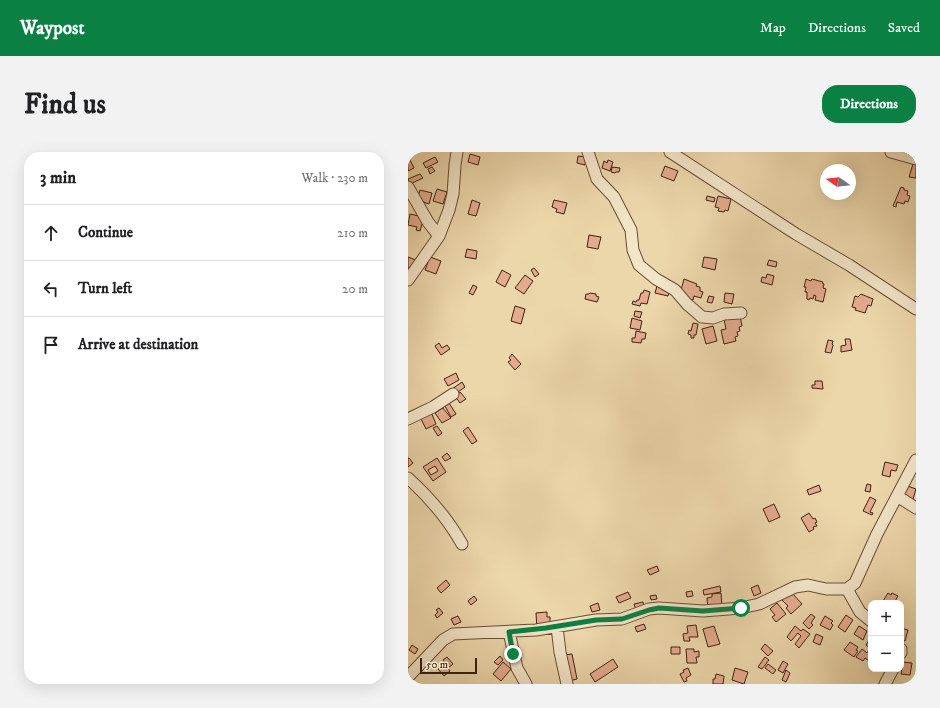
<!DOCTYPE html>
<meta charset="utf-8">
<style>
body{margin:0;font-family:"IM FELL DW Pica",serif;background:#f2f2f2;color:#202124}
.controls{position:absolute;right:12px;bottom:12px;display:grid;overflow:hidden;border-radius:8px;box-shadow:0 4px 16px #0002}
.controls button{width:36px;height:36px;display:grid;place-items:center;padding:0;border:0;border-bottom:1px solid #e0e0e0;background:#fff;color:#202124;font:20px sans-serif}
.compass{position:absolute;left:412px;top:12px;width:36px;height:36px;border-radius:50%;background:#fff;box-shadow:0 4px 16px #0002;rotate:284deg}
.scale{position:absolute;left:12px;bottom:10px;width:57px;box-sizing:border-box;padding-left:4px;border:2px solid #3e2110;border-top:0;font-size:11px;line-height:14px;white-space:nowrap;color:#3e2110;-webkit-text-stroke:3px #f3e5c8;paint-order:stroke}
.stop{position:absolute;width:12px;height:12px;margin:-9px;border:3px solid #0b8043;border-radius:50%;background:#fff}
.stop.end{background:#0b8043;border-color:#fff;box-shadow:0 1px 4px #0008}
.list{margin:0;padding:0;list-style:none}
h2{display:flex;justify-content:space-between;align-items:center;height:52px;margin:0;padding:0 16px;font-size:17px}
h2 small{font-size:13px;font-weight:400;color:#757577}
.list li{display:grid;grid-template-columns:26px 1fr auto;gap:12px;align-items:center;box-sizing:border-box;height:56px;padding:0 16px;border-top:1px solid #e0e0e0}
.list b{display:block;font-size:15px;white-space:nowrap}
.list em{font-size:13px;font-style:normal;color:#757577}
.icon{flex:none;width:22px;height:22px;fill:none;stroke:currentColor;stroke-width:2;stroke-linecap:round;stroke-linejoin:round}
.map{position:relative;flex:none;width:508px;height:532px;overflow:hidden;border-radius:16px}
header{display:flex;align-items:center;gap:24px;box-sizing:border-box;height:56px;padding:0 20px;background:#0b8043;color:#fff}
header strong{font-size:19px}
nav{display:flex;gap:22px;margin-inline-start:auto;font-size:14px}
.intro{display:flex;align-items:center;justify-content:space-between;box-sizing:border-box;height:96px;padding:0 24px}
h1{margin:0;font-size:28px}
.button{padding:10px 18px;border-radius:16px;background:#0b8043;color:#fff;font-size:14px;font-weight:700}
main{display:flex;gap:24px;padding:0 24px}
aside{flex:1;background:#fff;border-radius:16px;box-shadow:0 4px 16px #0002}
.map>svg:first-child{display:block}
</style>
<header>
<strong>Waypost</strong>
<nav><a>Map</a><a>Directions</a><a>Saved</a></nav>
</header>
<div class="intro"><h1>Find us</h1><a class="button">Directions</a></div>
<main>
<aside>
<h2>3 min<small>Walk · 230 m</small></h2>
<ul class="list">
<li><svg class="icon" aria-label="ahead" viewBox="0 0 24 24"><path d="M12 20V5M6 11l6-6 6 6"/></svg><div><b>Continue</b></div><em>210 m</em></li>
<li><svg class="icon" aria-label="left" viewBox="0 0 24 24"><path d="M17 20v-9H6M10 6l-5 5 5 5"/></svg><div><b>Turn left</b></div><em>20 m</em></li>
<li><svg class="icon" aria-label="arrive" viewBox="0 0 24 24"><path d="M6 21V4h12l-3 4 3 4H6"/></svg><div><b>Arrive at destination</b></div></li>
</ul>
</aside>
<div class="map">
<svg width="508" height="532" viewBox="0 0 508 532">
<rect width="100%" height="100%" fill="#ecd7ab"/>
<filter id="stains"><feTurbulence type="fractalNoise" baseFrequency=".005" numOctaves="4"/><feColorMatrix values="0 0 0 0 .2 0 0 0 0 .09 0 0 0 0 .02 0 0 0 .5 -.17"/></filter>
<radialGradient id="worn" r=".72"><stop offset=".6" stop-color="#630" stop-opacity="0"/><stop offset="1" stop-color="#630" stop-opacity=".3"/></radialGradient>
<path fill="#e5ab8d" stroke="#3e2110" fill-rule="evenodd" d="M62,2l10,3 -2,8 -10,-3z
M0,4l6,12 -6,3z
M170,4l8,1 -1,8 -8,-2z
M27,5l3,5 -12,6 -3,-5z
M200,8l5,2 -3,9 -8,-3 2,-7 3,2z
M505,12h3v14l-7,-1z
M257,14l13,5 -4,10 -13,-5z
M24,15l3,4 -5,3 -2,-5z
M204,15l8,1 -1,4h-3l-1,1 -4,-1z
M12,22l3,4 -13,6 -2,-5z
M493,35l3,1v2l4,1 -1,4 3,1 -2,6 -3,-1 -1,3 -7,-2 -1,5 -3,-1z
M29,37l10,3 -4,12 -10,-3z
M12,38l12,3 -3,11 -12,-4z
M299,44l8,2 -1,4 -8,-2z
M310,44l13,3 -3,12 -3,-1 -1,2 -6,-1 1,-3 -4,-1z
M64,48l8,3 -4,13 -8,-2z
M146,48l13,3 -3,11 -8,-2 1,-3 -5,-2z
M2,62l13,3 1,7h-2l-2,7 -4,-1 1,-3 -9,-2z
M181,83l12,2 -3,12 -11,-2z
M59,97l10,2 -1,8 -11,-2z
M0,105l8,3 -3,8h-5z
M22,105l11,4 -5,13 -11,-4z
M296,105l13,2 -2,11 -13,-3z
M361,108l8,2 -1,5 -9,-2z
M126,116l5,6 -4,3 -4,-7z
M94,118l9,5 -6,12 -9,-5z
M359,122l7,2 -2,9 -11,-3 1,-5 4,1z
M117,123l8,6 -9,13 -9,-6z
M276,127l13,5 -1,2 4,1v4l3,1 -2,6 -7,-2 -1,4 -6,-2 1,-2 -5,-2v-3l-2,-1z
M398,127l5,2 1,-2 11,3 -1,1 2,1 -1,4 3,1 -3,13 -8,-2 1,-4 -2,-1 -1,4 -3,-1 -1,2 -2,-1v-7h-2l1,-5h-2z
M65,133l4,2 -4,8 -4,-2z
M249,134l13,3 -2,7 -13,-3z
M236,138l6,2 -3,12 -6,-1 -1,3 -8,-2 1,-3 3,1 1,-2h2l2,-7h2z
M182,141l6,1v2l3,1 -2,5 -12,-3 1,-5h3z
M317,141l9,1 -2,10 -8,-2z
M453,142l12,5 -2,7 -3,-1 -3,8 -10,-3 1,-2 -4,-1 3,-11 3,1z
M301,144l5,1 -2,6 -5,-1z
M107,154l10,3 -4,15 -10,-3z
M227,159l7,1 -2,6 -6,-2z
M332,164l2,10 -3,1 1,4 -3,1 1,4 -3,1 1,4 -12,3 -3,-14 5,-1 -2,-10z
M224,166l10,3 -2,9 -10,-2z
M285,171l5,1 -2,11h-2v3h-3v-3l-3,-1 1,-4 2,1z
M305,174l4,15 -11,3 -4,-15z
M228,179l10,2 -1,6h-3l-1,4 -9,-1v-4h3z
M437,187h5l2,11 -11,2v-6l5,-1z
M420,188l5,1 -1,3 1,1 -2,8 -6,-1z
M31,191l3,5 5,-3 3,4 -9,6 -6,-9z
M104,202l9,10 -6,6 -7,-8 3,-2 -2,-2z
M48,221l3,7 -11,6 -4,-7z
M407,229h7l1,8 -11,-1v-3h3z
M54,230l3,5 -10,7 -3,-5z
M52,240l6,7 -6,4 -5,-7z
M41,251l7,11 -5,3 -6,-11z
M35,256l8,10 -9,5 -7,-10z
M23,260l5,12 -10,5 -6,-12z
M29,274l5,7 -4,3 -5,-8z
M60,275l9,14 -5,3 -9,-13z
M39,301l4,5 -6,3 -3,-4z
M0,306h1l4,5 -5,4z
M29,306l9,14 -13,9 -10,-14zM27,314l3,5 -7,4 -3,-5z
M477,310l13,3 -2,6 -5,-1 -1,7 -8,-2z
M459,332l4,1 -1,7 -5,-1z
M411,333l2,6 -12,4 -2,-5z
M497,333l11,4 -3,10 -11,-4z
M462,345l6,3 -6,12 3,1 -1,2 -9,-4z
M366,352l6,13 -11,5 -6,-13z
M401,361l4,6 2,-1 2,4 -2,1 2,3 -4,1 1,2 -5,3 -8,-14z
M249,414l2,5 -9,4 -3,-5z
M38,428l4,5 -9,8 -4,-5z
M350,433l3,8 -7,3 -3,-8z
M312,434l1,6 -17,3 -1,-5z
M284,439l1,5 -6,1 -1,-5z
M220,440l3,6 -12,5 -3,-6z
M383,440l11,12 -11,10 -5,-6 2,-2 -6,-6z
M313,441l1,15 -14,2 -1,-12 5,-1v-3z
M480,441l3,2 1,-2 6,3 -4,7h-8l-3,-2z
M248,443l1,4 -6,1 -1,-4z
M66,444l3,4 -6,5 -3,-4z
M235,450l1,6 -8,2 -2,-6z
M190,451l2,7 -8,2 -2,-6z
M369,451l9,11 -10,8 -4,-5 3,-2 -5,-6z
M31,456l4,5 -6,5 -2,-3 3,-3 -2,-2z
M139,460v5h3v8l-13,6 -1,-18z
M403,462l4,3 -4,6 2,2 -4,4 -6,-6z
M438,463l7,5 -8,12 -7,-5z
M50,464l3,6 -7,3 -3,-6z
M417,464l8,5 -2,2 2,2 -3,5 -10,-5z
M236,472l2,5 -9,3 -2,-5z
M288,473l2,12h-9l1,4h-6l-1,-7 5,-1 -1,-7z
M306,474l6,18 -12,3 -5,-18z
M387,474l6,5 2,-2 7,5 -11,14 -4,-4 6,-8 -3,-3 -7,8 -4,-4z
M451,474l8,5 -4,9 -9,-6z
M493,476l7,2 -3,11 -4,-2z
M408,482l7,3 -3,8 -7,-3z
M463,485v12l-5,-4z
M442,490l8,5 -2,3 2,1 -4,6 -10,-7z
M357,492l8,7 -5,5 -7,-7z
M4,493l6,4 -3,5 -6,-4z
M263,495h9v7h-9z
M278,497h8v3l5,-1v6h-3l1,6h-10z
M454,497l5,4 2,-3 2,2v6l-2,3 -4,-3 -2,3 -7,-4z
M164,502l5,25 -8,2 -5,-26z
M92,504l3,4 -5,5 -4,-3z
M39,505l6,7 -5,4 2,3 -6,5 -6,-7 7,-6 -2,-3z
M357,505l4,3 -7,9 -4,-2z
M205,507l5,8 -23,15 -5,-8z
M375,509l5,3 -5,9 -5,-3z
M95,510l8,7 -10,12 -8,-7z
M495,510l9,1 -2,12 -9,-1z
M360,512l8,6 -3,4 -8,-6z
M280,516l3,7 -5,3 1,3 -3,1 -4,-8 4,-2 -1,-2z
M327,516l13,4 -4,12 -12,-4z
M378,518l4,3 -4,9 -4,-2z
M308,522l8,2 -1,8h-10v-5h2z"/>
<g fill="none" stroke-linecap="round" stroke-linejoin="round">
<g stroke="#6a4e37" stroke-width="13">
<path id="minor" d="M180,0l9,27 17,18 17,33 2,20 6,15 17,14 19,11 12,14 15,13 11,1 11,-4 17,-1
M262,0l126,82 53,31 67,44
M483,0l25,7
M0,35l20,35 11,14
M0,128l31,-44 10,-26 4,-16 2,-29 2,-13
M0,267l25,-12 20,-13
M0,326c21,19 40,41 54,66
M489,344l19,12
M439,437l13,23 11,9
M149,475l3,25 7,32
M101,480l8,36 9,16
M493,497v4
M0,525l35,-37 10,-6 83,-4 60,-10 26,-1 27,-10 10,-1 44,3 38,-3 18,-4 36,-17 13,-2 18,4h21l8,-6 22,-49 39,-74
M477,532l8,-15"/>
</g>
<use href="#minor" stroke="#f3e5c8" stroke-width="11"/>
</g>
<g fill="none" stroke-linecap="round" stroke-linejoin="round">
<path stroke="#0b8043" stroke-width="5" d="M105,502l-4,-22 37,-4 50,-8 26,-1 27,-9 10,-2 44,3 38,-3"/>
</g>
<rect width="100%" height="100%" filter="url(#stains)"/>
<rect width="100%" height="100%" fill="url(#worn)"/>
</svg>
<div class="controls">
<button>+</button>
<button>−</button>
</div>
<svg class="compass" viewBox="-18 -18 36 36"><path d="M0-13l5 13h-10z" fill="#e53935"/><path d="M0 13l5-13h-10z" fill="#757577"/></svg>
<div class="scale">50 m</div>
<div class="stop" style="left:333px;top:456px"></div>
<div class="stop end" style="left:105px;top:502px"></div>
</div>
</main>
